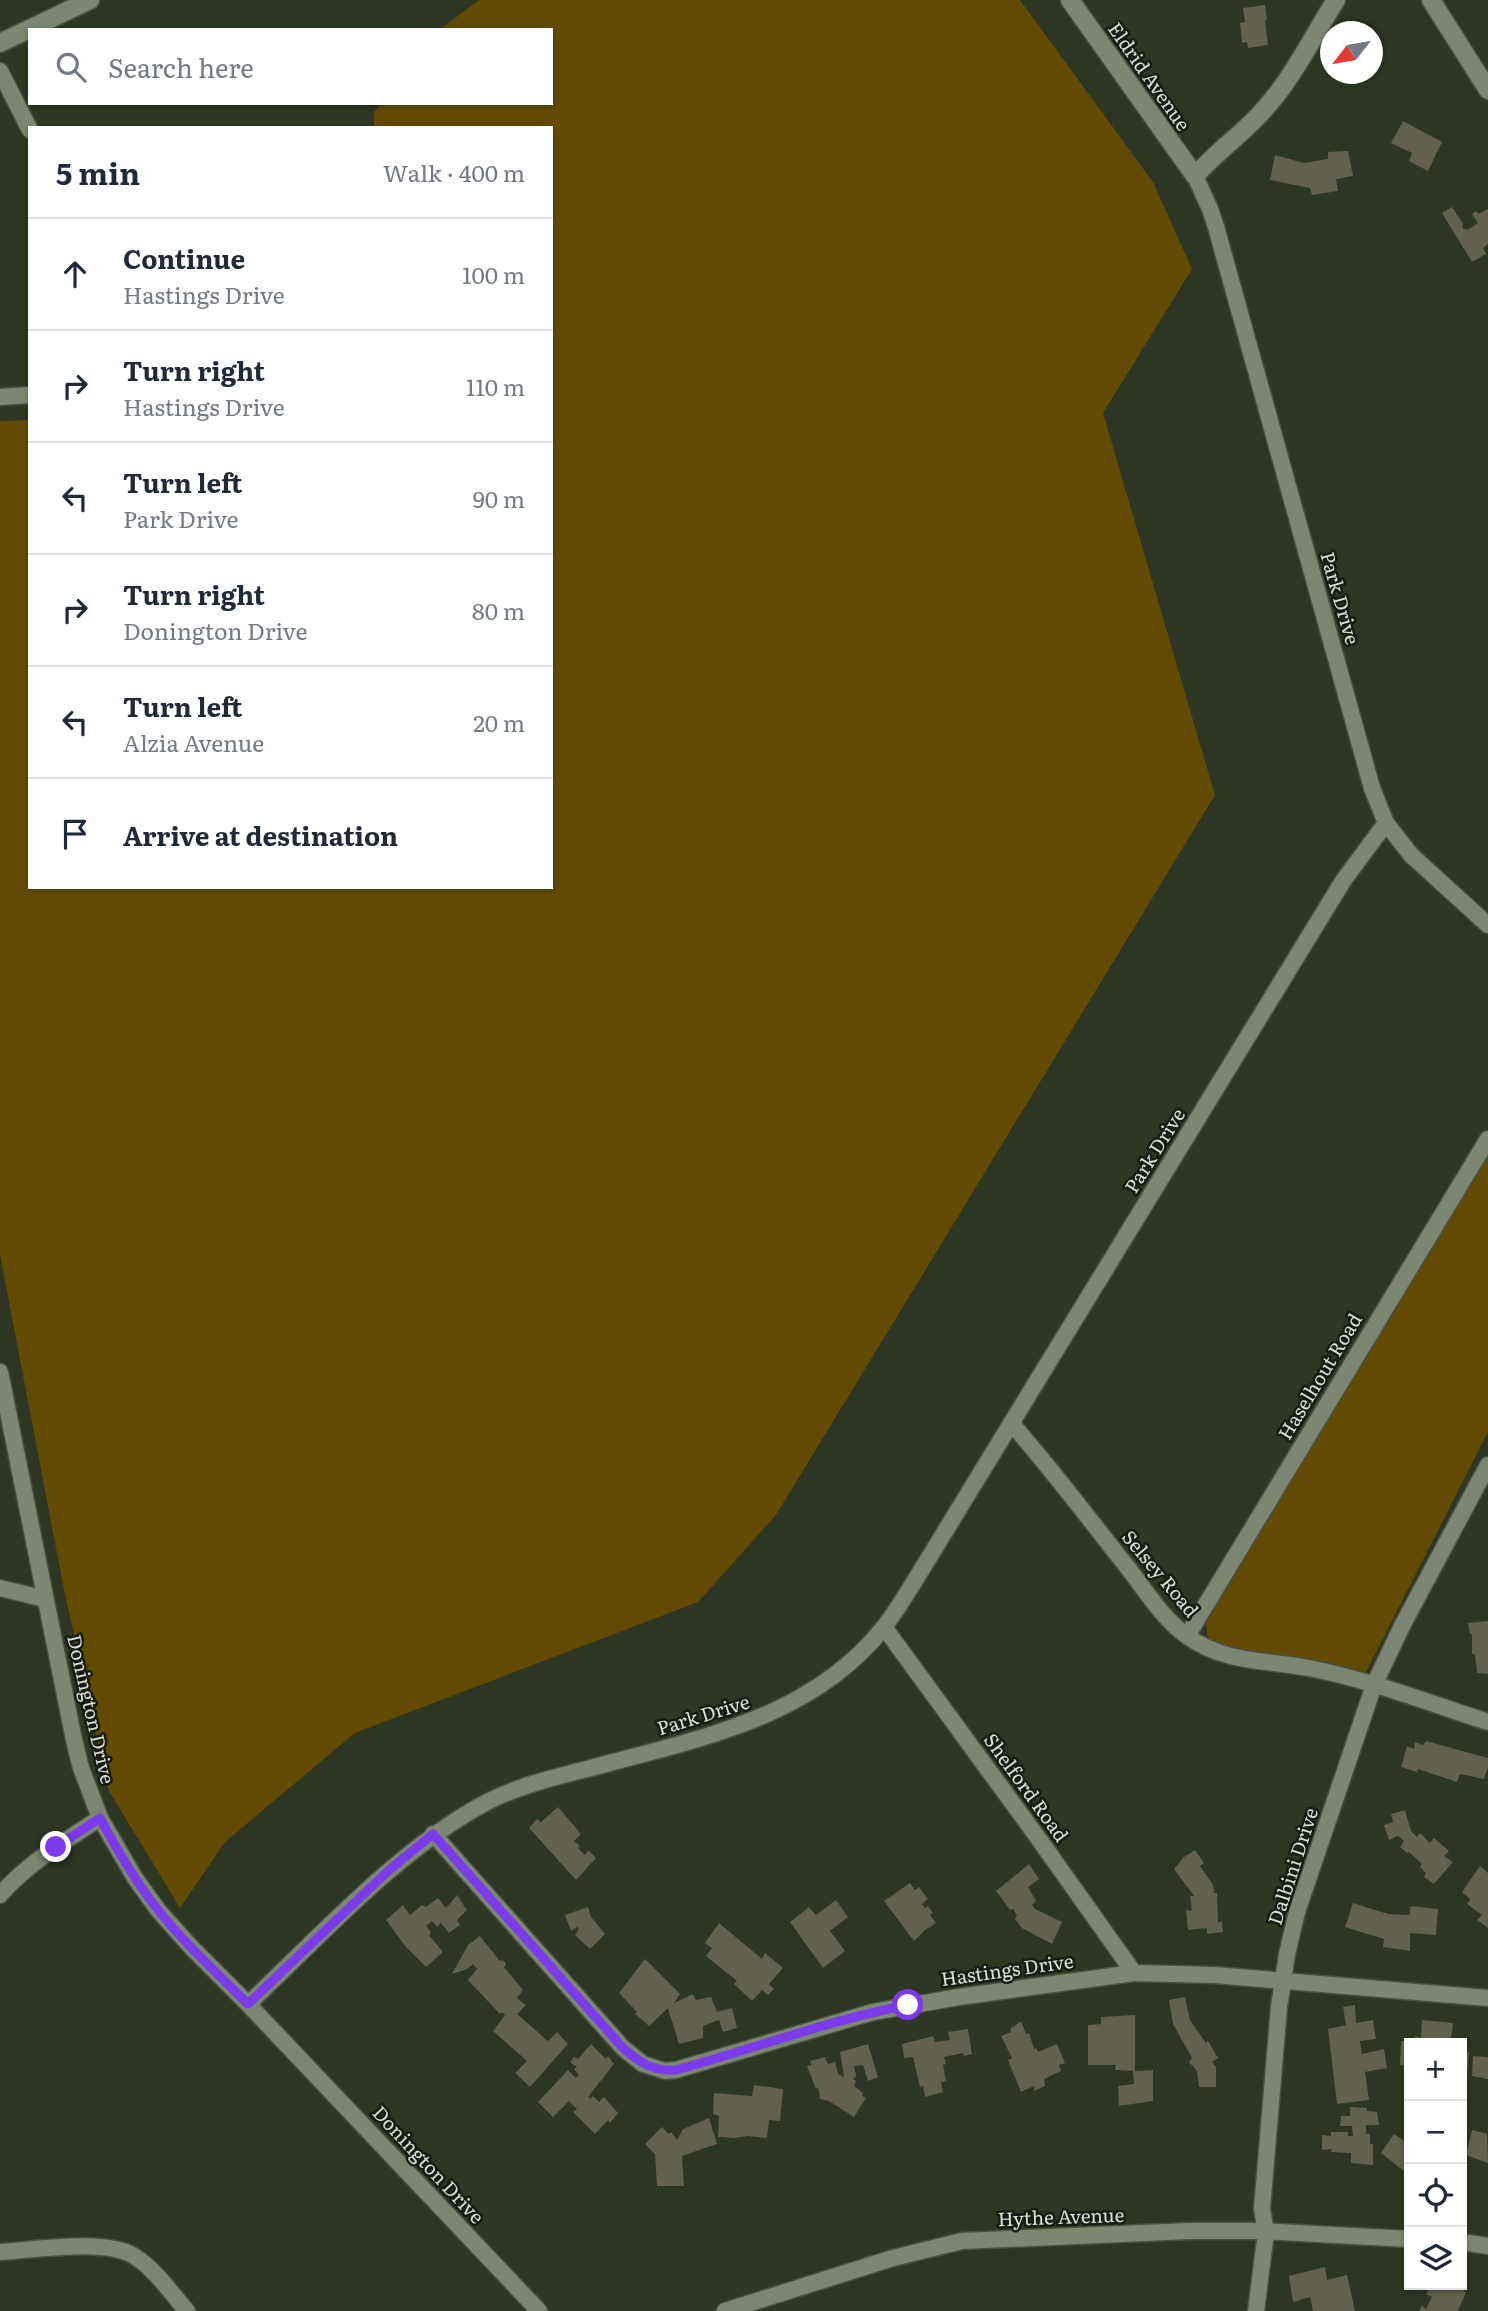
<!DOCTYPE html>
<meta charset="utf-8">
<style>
body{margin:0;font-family:Literata,serif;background:#f6f6f7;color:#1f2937}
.controls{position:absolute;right:21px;bottom:21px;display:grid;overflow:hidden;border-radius:0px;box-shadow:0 2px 5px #0004}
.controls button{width:63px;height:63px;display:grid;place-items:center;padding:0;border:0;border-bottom:2px solid #e0e1e3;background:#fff;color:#1f2937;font:35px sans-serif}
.compass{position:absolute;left:1320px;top:21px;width:63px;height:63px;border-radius:50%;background:#fff;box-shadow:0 2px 5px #0004;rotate:239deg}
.stop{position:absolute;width:21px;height:21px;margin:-16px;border:5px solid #7c3aed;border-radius:50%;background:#fff}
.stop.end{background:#7c3aed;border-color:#fff;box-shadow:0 2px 7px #0008}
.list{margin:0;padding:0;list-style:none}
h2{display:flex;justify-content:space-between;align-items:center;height:91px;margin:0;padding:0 28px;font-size:30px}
h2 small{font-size:23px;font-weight:400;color:#747a83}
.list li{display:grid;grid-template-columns:46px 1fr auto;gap:21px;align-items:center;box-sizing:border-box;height:112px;padding:0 28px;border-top:2px solid #e0e1e3}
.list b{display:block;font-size:26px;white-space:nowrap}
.list p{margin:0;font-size:23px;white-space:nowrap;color:#747a83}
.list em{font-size:23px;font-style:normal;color:#747a83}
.icon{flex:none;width:38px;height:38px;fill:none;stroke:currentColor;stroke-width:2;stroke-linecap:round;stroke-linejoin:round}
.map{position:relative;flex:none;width:1488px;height:2311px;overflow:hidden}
.search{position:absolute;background:#fff;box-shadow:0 2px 5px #0004;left:28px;top:28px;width:525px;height:77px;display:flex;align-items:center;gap:18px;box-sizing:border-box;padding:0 24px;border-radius:0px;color:#747a83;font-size:26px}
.panel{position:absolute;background:#fff;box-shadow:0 2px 5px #0004;left:28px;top:126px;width:525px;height:763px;border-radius:0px}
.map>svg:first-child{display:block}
</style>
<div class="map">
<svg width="1488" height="2311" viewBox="0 0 1488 2311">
<rect width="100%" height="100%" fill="#2d3523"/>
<path fill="#624a02" d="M479,0h541l133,182 39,87 -89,144 112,382 -439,720 -78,87 -343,131 -130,109 -45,66 -71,-117 -45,-201 -64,-335v-834l30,-1v467h521v-759h-177v-16l8,-9h169v-73h-112z
M1488,1153v279l-122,240c-33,-3 -133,-8 -154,-29 -6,-6 -5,-13 -6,-21z"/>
<path fill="#61614c" d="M1265,5l2,15h-2l3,25 -20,3 -1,-6 -5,1 -2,-20 5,-1 -2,-14z
M1403,121l39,21 -14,29 -19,-10 3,-8 -21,-10z
M1348,151l5,25 -17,3 2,12 -26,4 -2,-7 -40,-8 5,-25 29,8 24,-4v-7z
M1452,207l11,17 -1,4 6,2 10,-7 -6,-9 4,-3 3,3 9,-5v35l-5,4 3,6 -14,8 -30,-49z
M1488,1621v53l-11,-1 -2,-19h-3v-20h-2l-2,-11z
M1426,1741l62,17v9l-4,12 -24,-5 -3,8 -39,-13 -1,3 -16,-5 6,-21 7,3 1,-7 8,3z
M558,1807l23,27 -7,7 6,5 -2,2 7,7 3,-5 8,8 -20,22 -47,-52 8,-9 4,3z
M1405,1810l6,21 6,6 3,-4 10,10 4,-5 15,13 -5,5 9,6 -19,22 -10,-7 2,-4 -6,-6 2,-3 -13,-12 -2,1 -7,-6 4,-6 -6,-5 -9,4 -5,-15 9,-3 -2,-8z
M1195,1850l9,13 -4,3 13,19 1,8h3l1,30 4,-2 1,11 -16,2v-6l-19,2 -2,-20 6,1 -2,-15h4l-20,-27 10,-12z
M1029,1864l10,15 -11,8 8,14 -4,4 3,4 27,13 -10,22 -30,-16 -7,-9 2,-4 -4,-6 -3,1 -14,-19z
M1480,1866l8,7v55l-11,-8 5,-5 -15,-11 3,-5 -8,-7z
M910,1883l5,7 4,-3 9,12 -6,5 3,4 3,-2 5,7 -3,2 6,8 -11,7 -11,11 -30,-40z
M457,1895l10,15 -10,10 3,5 -11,8 -8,-10 -4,4 -5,-6 -6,5 5,6 -2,3 14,17 -17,15 -20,-20 -20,-27 17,-15 7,10 12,-10 4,2 12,-9 8,10z
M836,1900l12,17 -18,14 15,20 -22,17 -33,-46 19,-15 7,8z
M1353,1903l35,11 21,1 2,-9 27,3 -2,26 -26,-2v18l-27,-4 1,-8 -39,-12z
M588,1907l3,10 14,17 -15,15 -15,-14 4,-6 -2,-2 -6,4 -6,-16z
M719,1923l43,36 3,-6 18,15 -14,16 5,5 -6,6 -6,-5 -10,11 -18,-17 3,-3 -31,-25 6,-8 -7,-5z
M480,1936l20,25 2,-1 3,2 1,3 -2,2 19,23 -6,8 9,7 -9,9 31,27 9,-9 11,12 -38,43 -15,-14 12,-12 -34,-30 12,-16 -3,-3 -2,2 -32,-34 9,-11 -4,-5 -6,5 -15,5 16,-29z
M645,1959l35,35 -6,9 19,-9 3,6 15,-3 6,15 15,-4 5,20 -14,4 -4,-12 -16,6v12l-24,6 -11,-36 -19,18 -14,-12 2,-2 -18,-19z
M1185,1997l5,23 16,23 2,-2 10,17 -6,4 4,5v20h-17l-2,-16 -8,-9 3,-4 -19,-34 -4,-24z
M1355,2005l1,18 17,-3 3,19 -16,2 2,13 22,-5 3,19 -22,4 4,28 -32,4 -9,-75 18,-4 -3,-18z
M1135,2015v56l-20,-1 1,-5h-28v-40l13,-1v-7z
M1422,2020l31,3 -2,17 -6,1v2h-36v23l-9,-1 1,-24h14v-5l6,2z
M1021,2021l5,13 3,-1 5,16 2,-1 2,4 19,-8 8,19 -6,2 2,6 -17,8 1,7 -11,5v-5l-13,6 -13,-32 4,-2 -11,-22 10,-4 -1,-3z
M968,2029l4,25 -8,2 -1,-3 -19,4 2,7 -3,1 3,16 -5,1 2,10 -18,5 -2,-11 -3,1 -7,-30 -9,1 -2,-14 31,-8 2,6 15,-2 -2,-8z
M591,2044l15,15 2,-3 6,8 -26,33 3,2 2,-3 6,6 5,-5 14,16 -8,10 -2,-3 -13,14 -22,-22 4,-3 -8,-8 -16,16 -15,-15 30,-32 8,8 3,-3 -5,-6 3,-2 -7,-5 4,-5 4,2z
M868,2044l10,33 -10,4 -5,-16 -9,1 2,10 -3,3 3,2 -2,5 9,7 -1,3 4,2 -12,19 -25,-16 -9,-2 -2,-12 -2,2 -9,-23 5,-1 -2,-4 15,-4 3,7 7,-2 3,12 6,3 -4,-25z
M1462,2051l7,1 -3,38 -4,-1z
M1473,2056l15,1v22l-16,-3z
M1153,2070v31l-34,5 -1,-20 16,-2 -1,-13z
M754,2085l29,4 -3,32 -11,-1 -2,18 -19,-2 -13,2 -17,-1 1,-21 -6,-2 1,-21 38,3z
M1350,2107l17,1v3l10,1 2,13h-13v9h4v10h3v21l-22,-2v-10l-20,-1 1,-3 -10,1v-15l9,1v-4h17v4h5l-1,-10h-12l1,-10h9z
M709,2118l8,26 -35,12 2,30h-27l-2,-32 -10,-10 17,-17 7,7 2,-2 6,8 6,-11z
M1472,2130l15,4 1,29 -22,-8z
M1394,2134l15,10v36l-4,-3 3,-3 -27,-21z
M1325,2267l2,13 20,-5 8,36h-42l-3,-14 -17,5 -4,-26z
M1431,2285h22l13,7 -8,19h-39l3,-5 4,3 6,-12 -6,-3z"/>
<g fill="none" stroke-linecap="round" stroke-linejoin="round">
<g stroke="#485040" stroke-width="19">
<path id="street" d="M0,71l30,59
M0,397l30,-2
M1386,823l25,32 77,70
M0,1372l74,368 7,28 19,50 35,60 23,32 32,36 58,58 291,307
M1011,1423c41,46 78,96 117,145 18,23 35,51 59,68 37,27 80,24 122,32 61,12 120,35 179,54
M0,1588l45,11
M884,1627l157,215 93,131
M1187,1636l301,-497
M433,1834l190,214 20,16 22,7 11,-1 197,-58 86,-15 175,-24 80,2 274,23
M0,1895c28,-32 65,-54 100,-77
M248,2004c74,-69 149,-154 239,-202 39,-20 84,-28 126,-40 99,-26 203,-49 271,-135 17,-22 31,-47 46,-71l413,-675 43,-58 -14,-35 -156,-561 -6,-18 -15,-33
M1462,2242l26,4
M0,2252c35,-2 105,-14 134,4 21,13 37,37 53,55
M725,2311l168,-53 69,-17 227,-10h71l149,8
M1256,2311l10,-79 -4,-23 17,-202 8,-53 10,-42 77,-227 28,-59 86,-161"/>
</g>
<g stroke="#485040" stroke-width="21">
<path id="secondary" d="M1070,0l125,176c20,-23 46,-41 66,-63 31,-33 51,-75 75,-113
M1431,0l57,90
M0,43l90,-43"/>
</g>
<use href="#street" stroke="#7c8672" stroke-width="16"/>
<use href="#secondary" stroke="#7c8672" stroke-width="18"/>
</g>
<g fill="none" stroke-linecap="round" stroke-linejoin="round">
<path stroke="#7c3aed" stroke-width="9" d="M56,1847l44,-29c17,32 35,63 58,92 27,34 59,63 90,94l140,-133 45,-37 190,214c16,14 30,24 53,22 78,-21 153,-50 232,-65"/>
</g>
<g text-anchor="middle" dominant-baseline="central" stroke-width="5" stroke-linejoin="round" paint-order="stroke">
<g font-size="19" fill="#dbe0d5" stroke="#171b13">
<text transform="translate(1150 76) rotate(55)">Eldrid Avenue</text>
<text transform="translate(1341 598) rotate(74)">Park Drive</text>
<text transform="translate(1154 1150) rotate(-58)">Park Drive</text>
<text transform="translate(1319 1376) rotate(-59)">Haselhout Road</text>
<text transform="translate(1161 1573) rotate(50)">Selsey Road</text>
<text transform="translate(92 1709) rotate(77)">Donington Drive</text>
<text transform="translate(703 1714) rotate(-17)">Park Drive</text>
<text transform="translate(1027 1787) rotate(54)">Shelford Road</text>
<text transform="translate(1292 1866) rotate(-72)">Dalbini Drive</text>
<text transform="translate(1007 1969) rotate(-8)">Hastings Drive</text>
<text transform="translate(429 2164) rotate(47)">Donington Drive</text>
<text transform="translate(1061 2216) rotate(-2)">Hythe Avenue</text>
</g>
</g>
</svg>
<div class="controls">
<button>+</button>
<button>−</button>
<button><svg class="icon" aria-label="locate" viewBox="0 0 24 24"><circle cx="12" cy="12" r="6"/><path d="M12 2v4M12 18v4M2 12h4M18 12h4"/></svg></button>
<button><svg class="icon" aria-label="layers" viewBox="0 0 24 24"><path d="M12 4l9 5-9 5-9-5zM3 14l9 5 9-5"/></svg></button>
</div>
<svg class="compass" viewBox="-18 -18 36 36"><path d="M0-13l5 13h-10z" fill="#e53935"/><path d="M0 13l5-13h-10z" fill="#747a83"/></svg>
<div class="stop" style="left:908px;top:2005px"></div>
<div class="stop end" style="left:56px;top:1847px"></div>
<div class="search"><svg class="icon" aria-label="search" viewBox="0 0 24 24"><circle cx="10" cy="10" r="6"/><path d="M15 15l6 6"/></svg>Search here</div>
<section class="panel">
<h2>5 min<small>Walk · 400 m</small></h2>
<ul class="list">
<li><svg class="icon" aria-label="ahead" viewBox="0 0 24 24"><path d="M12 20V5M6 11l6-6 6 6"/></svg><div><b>Continue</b><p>Hastings Drive</p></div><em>100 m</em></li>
<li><svg class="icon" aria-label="right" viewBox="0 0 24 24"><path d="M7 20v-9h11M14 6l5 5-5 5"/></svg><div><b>Turn right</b><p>Hastings Drive</p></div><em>110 m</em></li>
<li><svg class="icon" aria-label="left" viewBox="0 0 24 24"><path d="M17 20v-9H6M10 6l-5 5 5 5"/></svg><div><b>Turn left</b><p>Park Drive</p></div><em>90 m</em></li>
<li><svg class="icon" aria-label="right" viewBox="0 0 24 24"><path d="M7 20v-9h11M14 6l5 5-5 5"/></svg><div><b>Turn right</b><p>Donington Drive</p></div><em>80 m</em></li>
<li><svg class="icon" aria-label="left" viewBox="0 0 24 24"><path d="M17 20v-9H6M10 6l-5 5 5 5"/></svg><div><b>Turn left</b><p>Alzia Avenue</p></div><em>20 m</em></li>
<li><svg class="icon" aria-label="arrive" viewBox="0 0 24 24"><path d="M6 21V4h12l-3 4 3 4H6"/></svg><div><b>Arrive at destination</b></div></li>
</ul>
</section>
</div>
